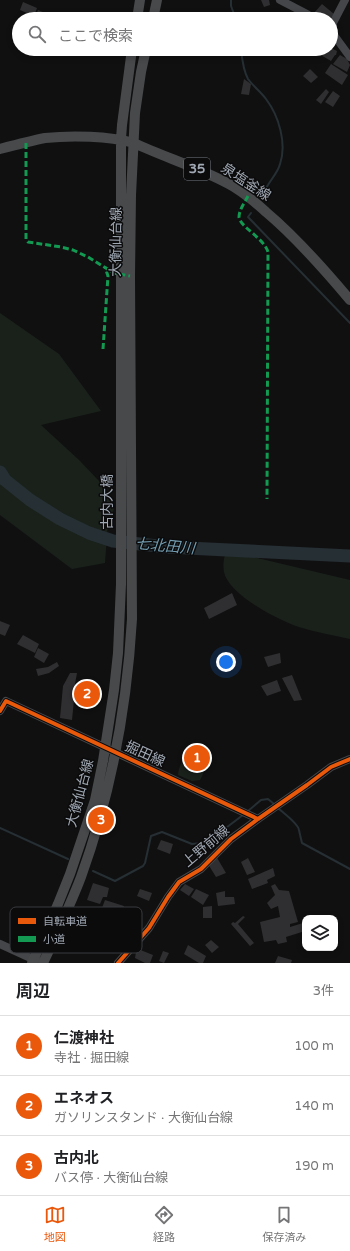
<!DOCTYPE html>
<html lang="ja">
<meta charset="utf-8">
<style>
body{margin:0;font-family:"Varela Round","Noto Sans JP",sans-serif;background:#f6f6f6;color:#202124}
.controls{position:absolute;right:12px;bottom:12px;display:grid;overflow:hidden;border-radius:8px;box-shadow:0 2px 6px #0003}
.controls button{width:36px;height:36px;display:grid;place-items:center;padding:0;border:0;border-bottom:1px solid #e0e0e0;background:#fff;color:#202124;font:20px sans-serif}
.you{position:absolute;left:226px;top:662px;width:14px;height:14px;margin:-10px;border:3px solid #fff;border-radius:50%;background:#1a73e8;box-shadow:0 0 0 6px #1a73e833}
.badge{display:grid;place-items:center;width:26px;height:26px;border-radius:50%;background:#ea580c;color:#fff;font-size:13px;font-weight:700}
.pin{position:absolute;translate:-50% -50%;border:2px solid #fff;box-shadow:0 1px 4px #0006}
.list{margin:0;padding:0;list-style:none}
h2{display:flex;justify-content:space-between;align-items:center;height:52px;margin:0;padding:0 16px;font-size:17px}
h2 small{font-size:13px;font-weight:400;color:#757577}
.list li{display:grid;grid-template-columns:26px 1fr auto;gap:12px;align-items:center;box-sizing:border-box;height:60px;padding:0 16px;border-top:1px solid #e0e0e0}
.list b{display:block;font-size:15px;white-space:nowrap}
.list p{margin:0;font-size:13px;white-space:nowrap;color:#757577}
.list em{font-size:13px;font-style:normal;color:#757577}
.icon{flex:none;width:22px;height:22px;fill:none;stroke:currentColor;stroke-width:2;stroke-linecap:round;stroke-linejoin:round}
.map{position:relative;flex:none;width:350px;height:963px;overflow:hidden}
.search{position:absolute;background:#fff;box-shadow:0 2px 6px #0003;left:12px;right:12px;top:12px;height:44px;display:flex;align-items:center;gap:10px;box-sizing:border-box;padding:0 14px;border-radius:22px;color:#757577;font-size:15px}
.sheet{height:232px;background:#fff}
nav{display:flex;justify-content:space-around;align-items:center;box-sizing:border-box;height:56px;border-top:1px solid #e0e0e0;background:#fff;font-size:11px;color:#757577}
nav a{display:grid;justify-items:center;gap:2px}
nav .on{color:#ea580c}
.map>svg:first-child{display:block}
</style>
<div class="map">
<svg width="350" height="963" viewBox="0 0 350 963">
<rect width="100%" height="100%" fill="#101011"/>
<path fill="#1a211b" d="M0,313l59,41 42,57 -60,14 38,35 21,22 14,27 -6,12 -3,42 -33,6 -72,-54z
M228,551l122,29v59c-17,-4 -35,-7 -51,-12 -21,-7 -70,-32 -75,-55 -1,-6 -1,-17 4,-21z
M190,751l13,5c2,10 2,16 -3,24l-8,1 -14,-6c1,-10 5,-16 12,-24z"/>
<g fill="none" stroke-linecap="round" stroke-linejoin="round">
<path stroke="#262f34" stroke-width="2" d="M231,0v6l5,13
M241,49c1,10 2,21 7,30 5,7 13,13 18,20 13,17 21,45 14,65 -2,8 -8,14 -12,21 -3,4 -5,9 -7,13
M251,213l-3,4 102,106
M277,807c6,6 21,16 22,23 1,5 2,9 3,13l48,26
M248,811l13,-11 7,-1 6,5
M0,828l68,31
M93,871l22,10 28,-15 2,-3 6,-27 11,-4 30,12 10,-1 8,-3 33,-25"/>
<path stroke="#262f34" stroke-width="13" d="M0,472l5,8 25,20 30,19 29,14 24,8 54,6 183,9"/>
</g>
<path fill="#2f2f31" d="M261,0h8l1,5 -6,2z
M23,2l14,6 -3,8 -14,-6z
M322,4l12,10 -4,5h-9l-7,-6z
M38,10l12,5 -2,4 -12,-4z
M331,48l6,3 -1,4h-1l-4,6 -12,-7 3,-5z
M340,55l7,4 3,6 -3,7 -14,-8z
M331,64l17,11 -6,10 -17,-12z
M310,69l8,8 -7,6 -8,-7z
M244,79l7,5 -2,11 -8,-1z
M326,89l3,3 -8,12 -5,-4z
M333,91l7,5 -7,11 -8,-5z
M232,593l5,12 -28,14 -5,-11z
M0,621l10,4 -5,11 -5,-2z
M23,635l16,9 -4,9 -18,-9z
M38,648l11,6 -5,9 -10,-6z
M280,653l1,10 -13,4 -4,-10z
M57,662l2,4 -10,7 -11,3 -2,-7 12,-2z
M70,673h7l-2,11 25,3 -2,16 -24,-3 -2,20 -12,-2 3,-32z
M292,675l10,25 -8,1 -12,-23z
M277,680l4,11 -14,5 -6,-10z
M161,840l12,4 -3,10 -13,-5z
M216,856l10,17 -10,4 -8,-13z
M248,858l7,14 -8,3 -6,-13z
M273,868l2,8 -8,4 1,3 -16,6 -4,-10z
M93,883l16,5 -2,9h-4l-3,7 -13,-4z
M185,884l9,5 -5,7 -9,-6z
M275,884l4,6 10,1 9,31 -8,2v3l13,-4 2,8 -19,6 1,5 -9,2 -2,-4 -12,2 -4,-20 20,-5 -2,-11 -7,3 -4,-6 8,-8 -4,-9z
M140,889l12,4 -3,8 -12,-5z
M196,889l13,6 -6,10 -12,-8z
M225,891v6h9l1,7 -17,2 -2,-13z
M105,900l19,6 -2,8 -3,-1 -1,3 -8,-2v-4l-8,-2z
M212,906v12h-9v-11z
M243,916l2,1 -7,7 16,19 -4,3 -19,-22 2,-2 2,1z
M211,940l8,7 -7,6 -7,-8z
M188,945l18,11 -3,7h-4l-15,-9z
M138,949l15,6 -3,8h-5l-10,-5 1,-6z
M163,951l6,2 -5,10 -5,-2z
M278,956l14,4 -1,3h-16z"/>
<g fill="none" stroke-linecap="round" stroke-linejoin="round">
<path stroke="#444649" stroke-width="8" d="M280,0l27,14 7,5
M331,31l19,26
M333,32v-9l12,-23
M0,711l6,-10 252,118
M0,944l39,18
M118,963l31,-35 19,-31 11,-15 22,-13 30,-30 27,-20 49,-34 24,-18 19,-8"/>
<path stroke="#47494b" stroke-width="10" d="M137,19l3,-19
M153,19l4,-19
M0,149c15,-4 30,-8 45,-11 27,-3 63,-2 89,5 30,14 63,24 93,40 14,7 27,18 39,29 31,26 58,57 84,88
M32,963l26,-59 12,-30 25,-74 8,-39 11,-71 4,-37 3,-69v-445l1,-14 10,-76
M43,963c13,-28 27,-57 38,-86 30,-83 46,-170 51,-258l-2,-343 1,-81 4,-82 6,-41 5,-23"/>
<path stroke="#139951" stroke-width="3" stroke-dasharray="6 3" stroke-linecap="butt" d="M26,143v96l2,3 33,5 12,3 15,7 26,16 16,3
M248,196c-3,6 -9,14 -9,21 1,10 25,21 29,35l-1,247
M103,349l5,-73 -3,-9"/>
<g stroke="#0b0b0c" stroke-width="6">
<path id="cycleway" d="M0,711l6,-10 252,118
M118,963l31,-35 19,-31 11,-15 22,-13 30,-30 27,-20 49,-34 24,-18 19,-8"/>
</g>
<use href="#cycleway" stroke="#e8590c" stroke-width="4"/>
</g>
<g text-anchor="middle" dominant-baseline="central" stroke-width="3" stroke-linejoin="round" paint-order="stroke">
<rect fill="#0b0b0c" stroke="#737981" stroke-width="1" x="184" y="158" width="26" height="22" rx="3"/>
<g font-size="13" font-weight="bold" fill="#a0a8b3">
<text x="197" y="169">35</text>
</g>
<g font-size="14" fill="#a0a8b3" stroke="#0b0b0c">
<text transform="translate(246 182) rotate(33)">泉塩釜線</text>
<text transform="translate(116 242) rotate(-89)">大衡仙台線</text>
<text transform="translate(107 502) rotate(-90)">古内大橋</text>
<text transform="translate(145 754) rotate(25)">掘田線</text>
<text transform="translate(80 793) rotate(-75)">大衡仙台線</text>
<text transform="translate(206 846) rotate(-40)">上野前線</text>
</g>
<g font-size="15" font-style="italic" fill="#739db1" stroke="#0b0b0c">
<text transform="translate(165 546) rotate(5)">七北田川</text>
</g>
</g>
<rect x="10" y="907" width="132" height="46" rx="6" fill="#0b0b0c" stroke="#383a3e" stroke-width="1"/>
<rect x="18" y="918" width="18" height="6" fill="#e8590c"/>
<rect x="18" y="936" width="18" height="6" fill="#139951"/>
<g font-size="11" fill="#a0a8b3">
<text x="43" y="925">自転車道</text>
<text x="43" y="943">小道</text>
</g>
</svg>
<div class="controls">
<button><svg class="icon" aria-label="layers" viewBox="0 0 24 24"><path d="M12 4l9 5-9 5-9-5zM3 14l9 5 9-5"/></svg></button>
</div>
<div class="you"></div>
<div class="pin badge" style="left:197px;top:758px">1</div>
<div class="pin badge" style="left:87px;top:694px">2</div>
<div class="pin badge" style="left:101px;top:820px">3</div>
<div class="search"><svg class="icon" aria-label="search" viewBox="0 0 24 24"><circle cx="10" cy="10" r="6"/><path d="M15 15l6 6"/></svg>ここで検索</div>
</div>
<section class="sheet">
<h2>周辺<small>3件</small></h2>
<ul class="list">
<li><span class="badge">1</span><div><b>仁渡神社</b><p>寺社 · 掘田線</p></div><em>100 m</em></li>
<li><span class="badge">2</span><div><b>エネオス</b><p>ガソリンスタンド · 大衡仙台線</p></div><em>140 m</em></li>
<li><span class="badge">3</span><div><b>古内北</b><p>バス停 · 大衡仙台線</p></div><em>190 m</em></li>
</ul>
</section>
<nav>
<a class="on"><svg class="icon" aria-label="map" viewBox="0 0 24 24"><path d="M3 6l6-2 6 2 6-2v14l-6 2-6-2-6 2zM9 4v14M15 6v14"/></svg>地図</a>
<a><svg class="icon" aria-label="directions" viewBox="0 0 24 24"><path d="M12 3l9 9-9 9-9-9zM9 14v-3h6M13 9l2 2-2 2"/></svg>経路</a>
<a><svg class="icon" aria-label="saved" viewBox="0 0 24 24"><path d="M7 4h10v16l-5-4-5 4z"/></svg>保存済み</a>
</nav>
